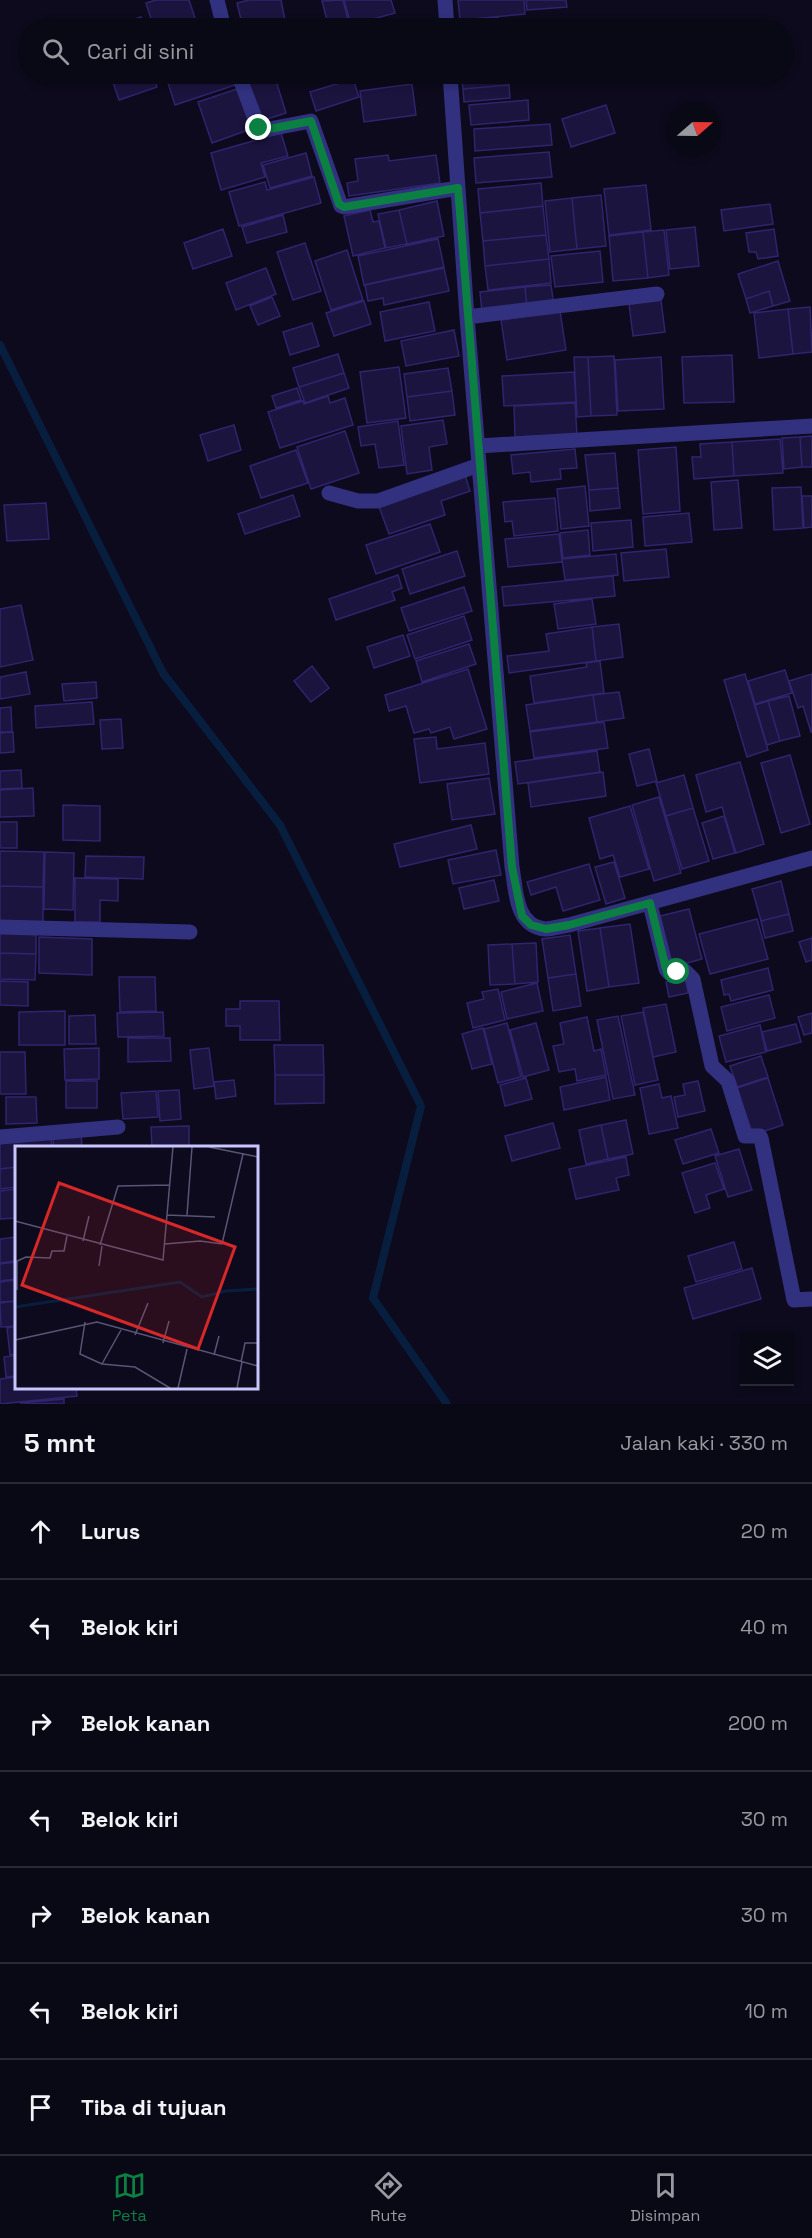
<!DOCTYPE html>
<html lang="id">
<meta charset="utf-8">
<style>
body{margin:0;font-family:"Space Grotesk",sans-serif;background:#12111e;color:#f1f3f6}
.controls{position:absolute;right:18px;bottom:18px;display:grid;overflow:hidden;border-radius:0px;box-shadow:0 3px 9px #0003}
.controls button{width:54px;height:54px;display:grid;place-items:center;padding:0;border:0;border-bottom:2px solid #292934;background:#090815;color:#f1f3f6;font:30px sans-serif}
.compass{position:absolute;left:668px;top:102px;width:54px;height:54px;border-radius:50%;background:#090815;box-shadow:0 3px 9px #0003;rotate:70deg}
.stop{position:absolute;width:18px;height:18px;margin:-14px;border:4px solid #0b8043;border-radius:50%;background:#fff}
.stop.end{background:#0b8043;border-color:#fff;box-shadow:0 2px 6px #0008}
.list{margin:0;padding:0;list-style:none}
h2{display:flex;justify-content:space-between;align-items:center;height:78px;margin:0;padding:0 24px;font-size:26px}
h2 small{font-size:20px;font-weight:400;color:#999aa0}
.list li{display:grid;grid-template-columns:39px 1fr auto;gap:18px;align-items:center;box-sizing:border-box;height:96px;padding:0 24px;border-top:2px solid #292934}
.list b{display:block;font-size:22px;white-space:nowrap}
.list em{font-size:20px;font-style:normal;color:#999aa0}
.icon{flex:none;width:33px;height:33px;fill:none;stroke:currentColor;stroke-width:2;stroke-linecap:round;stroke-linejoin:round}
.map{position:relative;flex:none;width:812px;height:1404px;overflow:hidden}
.search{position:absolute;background:#090815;box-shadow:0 3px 9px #0003;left:18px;right:18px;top:18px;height:66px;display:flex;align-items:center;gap:15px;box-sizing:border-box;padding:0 21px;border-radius:33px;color:#999aa0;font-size:22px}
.sheet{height:750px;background:#090815}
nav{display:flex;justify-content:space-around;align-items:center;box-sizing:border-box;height:84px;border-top:2px solid #292934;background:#090815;font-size:16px;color:#999aa0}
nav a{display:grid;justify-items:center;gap:3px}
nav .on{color:#0b8043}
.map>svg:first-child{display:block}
</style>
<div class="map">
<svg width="812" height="1404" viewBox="0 0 812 1404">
<rect width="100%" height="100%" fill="#0c0a1c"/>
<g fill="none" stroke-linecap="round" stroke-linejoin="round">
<path stroke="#071e3e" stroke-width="8" d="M0,345l163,328 117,152 141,281 -48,192 74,106"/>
</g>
<path fill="#1b143f" stroke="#2f246d" stroke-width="1.5" d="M156,0h33l6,18 -16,6 1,4h-26l-8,-25z
M249,0h32l4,20 -42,8 -6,-25z
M343,0l7,28h-21l-7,-27z
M344,0h47l4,13 -44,12z
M458,0h66l1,14 -65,6z
M526,0h40l1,7 -40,3z
M141,17l4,11h-39z
M498,17l1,11h-39v-8z
M110,74h43l4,13 -38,13z
M195,74h24l2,4 10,-4 4,11 -60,20 -7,-22z
M242,74h46l2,6 -13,4 9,29 -28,9z
M461,74h47l1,11 -46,4z
M519,74h23l1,5 -24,2z
M353,79l6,18 -43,14 -6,-19z
M412,84l4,31 -52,7 -4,-31z
M509,85l1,13 -46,4 -1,-13z
M237,89l14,40 -39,14 -14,-41z
M528,100l1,20 -58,5 -2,-20z
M606,105l9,28 -44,14 -9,-28z
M550,124l2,21 -77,6 -1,-22z
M281,133l7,23 -27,7 4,14 -44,13 -10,-37z
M549,152l3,25 -76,6 -2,-25z
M306,153l6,23 -42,12 -7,-23z
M388,155l1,6 47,-6 4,28 -91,13 -2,-13 11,-2 -3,-22z
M314,177l7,26 -82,23 -10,-34 36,-10 2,8z
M541,183l2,23 -63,7 -2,-24z
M646,185l5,45 -42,5 -5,-46z
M601,195l5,51 -29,3 -5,-51z
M572,198l5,51 -27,3 -5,-51z
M437,201l7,35 -37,8 -8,-34z
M770,204l3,20 -49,7 -3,-21z
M543,206l3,29 -63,6 -3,-28z
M370,210l3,12 6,-1 6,27 -32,8 -9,-40z
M399,210l8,34 -21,4 -8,-34z
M283,215l4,17 -40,11 -5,-16z
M695,227l4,39 -29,3 -4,-39z
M223,229l9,27 -39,13 -9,-26z
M774,229l4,27 -20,3 -2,-7h-7l-3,-19z
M664,230l5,45 -21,3 -5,-46z
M643,232l5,46 -35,3 -4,-45z
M546,235l3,24 -64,7 -2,-25z
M438,239l6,28 -80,18 -6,-29z
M305,243l16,48 -28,9 -16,-48z
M347,250l16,50 -32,10 -16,-49z
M600,251l3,31 -48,5 -4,-31z
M549,259l2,24 -63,7 -3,-24z
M778,261l12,40 -17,5 -4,-15 -23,8 -8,-25z
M266,268l10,26 -40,16 -10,-27z
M444,268l5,23 -65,14 -1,-7 -15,3 -3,-16z
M551,285l3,20 -27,3 -2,-21z
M525,287l2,21 -45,4 -2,-20z
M769,291l4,15 -23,7 -4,-14z
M272,297l8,19 -22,9 -8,-19z
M661,300l4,32 -32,4 -4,-32z
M364,301l7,23 -37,12 -8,-23z
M429,302l6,29 -50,10 -5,-29z
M810,307l2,45 -19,2 -5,-45z
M788,309l5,45 -34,4 -5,-45z
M560,311l6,39 -59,10 -6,-40z
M312,323l7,23 -29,9 -7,-23z
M454,330l5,26 -53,10 -5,-25z
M338,354l6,19 -45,14 -6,-19z
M732,355l2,47 -50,1 -2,-46z
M614,356l3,59 -26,1 -3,-59z
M574,357h14l3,59 -14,1z
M661,357l3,52 -46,2 -3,-51z
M399,367l7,51 -39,5 -7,-51z
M448,368l4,23 -45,6 -3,-23z
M574,372l2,30 -72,4 -2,-30z
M344,373l5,15 -44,15 -6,-16z
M297,388l4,12 -25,8 -4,-12z
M452,391l3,24 -45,6 -3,-24z
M328,396l2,7 15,-5 8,27 -73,23 -12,-36 35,-11 1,3z
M575,403l2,32 -62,2 -1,-31z
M443,420l4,24 -18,3 3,23 -25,4 -6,-48z
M398,421l6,44 -25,3 -4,-24 -14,2 -3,-19z
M234,425l7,25 -33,11 -8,-26z
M345,431l14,42 -48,16 -14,-42z
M812,436v31h-10l-2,-30z
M800,437l2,30 -18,2 -2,-31z
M780,439l3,34 -49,3 -2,-34z
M732,442l2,34 -40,3 -2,-22h9l-1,-13z
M676,447l4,64 -37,3 -5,-64z
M575,449l2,19 -17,1 1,10 -30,3 -1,-10 -17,2 -2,-19z
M296,450l12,33 -47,15 -11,-32z
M615,453l3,35 -29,2 -4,-35z
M465,475l5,16 -29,10 4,14 -56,19 -11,-30z
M738,480l4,48 -28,2 -3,-48z
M585,486l4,40 -28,3 -4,-40z
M801,487l2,41 -29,2 -2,-42z
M618,488l2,20 -30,3 -1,-21z
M293,495l7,21 -55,18 -7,-20z
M802,496h10v31l-8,1z
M555,498l3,33 -44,5 -2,-15 -7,1 -2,-20z
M46,503l3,36 -42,2 -3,-36z
M689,513l3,29 -47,4 -2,-29z
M631,520l2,27 -40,4 -2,-28z
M430,524l10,28 -64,22 -10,-29z
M588,530l2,25 -27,3 -3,-25z
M559,534l3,28 -54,5 -3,-28z
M666,549l3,28 -45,4 -3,-28z
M457,551l8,25 -55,18 -8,-25z
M616,554l2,21 -53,5 -3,-21z
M398,575l4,13 -10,4 3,8 -59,20 -7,-21z
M613,576l2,20 -111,10 -2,-19z
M464,587l8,24 -63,20 -8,-23z
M592,599l4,25 -38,5 -4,-25z
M21,605l12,55 -33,7v-58z
M464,616l8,24 -57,19 -8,-24z
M619,624l4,33 -27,4 -4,-34z
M592,627l4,34 -87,12 -2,-17 42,-5 -3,-17z
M403,635l7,21 -36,12 -7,-21z
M469,644l7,20 -54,18 -6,-21z
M600,661l4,32 -70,10 -4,-27 57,-9 -1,-4z
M312,666l17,22 -18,14 -17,-21z
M468,669l19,60 -33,10 -4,-12 -19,6 -2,-4 -15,4 -8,-27 -17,5 -4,-16z
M785,670l7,23 -37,11 -7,-23z
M26,672l4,22 -30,5v-22z
M745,674l23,76 -21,7 -23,-77z
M812,674v58h-1l-8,-26 -5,2 -9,-27z
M96,682l1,16 -33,3 -2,-17z
M619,692l5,26 -27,4 -4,-27z
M593,695l4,27 -67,9 -4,-26z
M789,696l11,40 -20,5 -12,-40z
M768,701l12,40 -13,4 -12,-40z
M92,702l2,22 -58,4 -1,-22z
M11,707l1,25h-12v-24z
M121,719l2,29 -21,1 -2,-29z
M604,722l4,26 -74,10 -4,-26z
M13,732l1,20 -14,1v-20z
M436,737l1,12 48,-6 4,31 -69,9 -6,-44z
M649,749l8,32 -20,5 -8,-32z
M597,751l3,21 -82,12 -3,-22z
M790,755l20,69 -29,9 -20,-70z
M740,762l24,82 -28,9 -14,-46 -16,5 -10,-37z
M21,770l1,18 -22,1v-18z
M603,772l3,24 -75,11 -3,-24z
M684,775l9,33 -27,8 -10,-33z
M489,778l6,36 -43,6 -5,-36z
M33,788l1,28 -34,1v-27z
M659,797l22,76 -27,8 -22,-76z
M63,805l37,1v35l-37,-1z
M630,806l19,63 -29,8 -7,-22 -13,4 -11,-41z
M693,808l16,53 -27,8 -16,-53z
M724,816l11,37 -22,6 -11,-36z
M0,822h17v26h-17z
M471,825l6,24 -77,18 -6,-23z
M496,850l5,25 -48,9 -5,-24z
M0,851l44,1 -1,35 -43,-1z
M45,852l29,1 -1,57 -29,-1z
M86,856l58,1 -1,22 -58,-2z
M614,862l11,36 -19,6 -11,-37z
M589,864l11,36 -37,11 -7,-24 -25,8 -4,-13z
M75,878l43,1v22l-18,-1v22h-25z
M494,880l5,21 -35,8 -5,-21z
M781,881l8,33 -28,7 -9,-32z
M0,886l43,1v35l-43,-1z
M689,909l13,50 -29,8 -13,-51z
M789,914l4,17 -28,7 -4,-17z
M757,919l11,40 -58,15 -11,-40z
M630,924l9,59 -30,4 -9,-59z
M600,928l9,59 -22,4 -9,-60z
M0,932l36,1v21l-36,-1z
M570,935l6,39 -28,4 -6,-39z
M39,937l53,2v36l-53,-2z
M812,938v22l-6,2 -7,-20z
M536,943l2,39 -23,2 -3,-40z
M512,944l3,40 -25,1 -2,-40z
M0,953l36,1 -1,26 -35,-1z
M768,968l5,22 -42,11 -2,-7 -5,1 -3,-15z
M576,974l5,32 -28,5 -5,-33z
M119,977h36l1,34 -36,1z
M685,978l3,15 -19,4 -3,-15z
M0,981l28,1v24l-28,-1z
M537,983l6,28 -36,8 -6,-27z
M498,989l7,31 -32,8 -6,-25 17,-4 -2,-7z
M769,995l6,23 -48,13 -6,-24z
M240,1001h39l1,39h-40v-14h-14v-17h14z
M666,1004l10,48 -23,5 -10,-49z
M65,1011v34h-46v-33z
M163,1012l1,24 -46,1 -1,-24z
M643,1012l15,68 -23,5 -14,-69z
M812,1013v20l-8,2 -6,-18z
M95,1015l1,29h-27v-28z
M618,1016l17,79 -22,4 -16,-79z
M587,1017l7,34 7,-2 5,26 -29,6 -2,-12 -16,3 -6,-26 11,-2 -4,-21z
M507,1023l14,54 -23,6 -14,-54z
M536,1023l13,47 -26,7 -13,-47z
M796,1024l5,18 -34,9 -5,-19z
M760,1025l6,27 -40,10 -7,-26z
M483,1028l9,36 -20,5 -10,-35z
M128,1038h42l1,23 -43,1z
M274,1045h49l1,30h-49z
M99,1048v31l-34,1 -1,-31z
M209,1048l5,38 -20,3 -4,-39z
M0,1052h25l1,42h-26z
M761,1056l7,21 -31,10 -7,-21z
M275,1075h49v28l-49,1z
M606,1077l4,23 -46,10 -4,-23z
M526,1078l6,21 -27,7 -5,-21z
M768,1078l15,47 -30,10 -16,-47z
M234,1080l2,16 -20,3 -2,-17z
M66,1081h31v27h-31z
M698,1081l7,30 -27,6 -4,-20 11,-2 -2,-11z
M659,1084l3,14 9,-2 7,32 -29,6 -9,-46z
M179,1090l2,29 -21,2 -2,-30z
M156,1091l2,26 -35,2 -2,-26z
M6,1097h30l1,26 -31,1z
M626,1120l7,34 -25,5 -7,-34z
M553,1123l7,25 -48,13 -7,-25z
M601,1125l7,34 -22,5 -7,-34z
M189,1126v22h-37l-1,-21z
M711,1129l8,24 -36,11 -8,-24z
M81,1134l1,14h-28l-1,-11z
M51,1138l1,10h-36v19l-16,2v-26z
M739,1149l13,41 -24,7 -13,-41z
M626,1157l3,18 -13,3 3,12 -43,9 -7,-30z
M715,1163l9,26 -18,6 4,13 -15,5 -13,-40z
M16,1167v20l-16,2v-20z
M16,1189v29l-16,1v-28z
M16,1237v24l-16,2v-24z
M734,1242l8,27 -46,13 -8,-26z
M16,1262v17l-16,2v-17z
M752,1268l9,31 -68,20 -9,-31z
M15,1280l1,21 -16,1v-20z
M16,1301v25l-15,1 -1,-24z
M16,1326v28l-6,1 -3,-27z
M16,1355v21l-10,1 -2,-20z
M16,1377v11h60l1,8 -77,8v-25z
M64,1399v5l-44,-1z"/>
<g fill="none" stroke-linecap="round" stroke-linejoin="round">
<path stroke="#31317f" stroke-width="15" d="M217,0l7,28
M445,0l2,28
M238,74l21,54 5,2 47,-9 30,85 3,1 114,-19
M450,74l17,243 45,550c4,23 3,59 33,62 7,0 16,-3 24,-4l243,-67
M467,317l190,-23
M478,446l334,-20
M329,493l29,8h20l101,-36
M650,904l16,65 3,4 16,-2 8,8 19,87 16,15 17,55h15l1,2 33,162 18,-1
M0,927l190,5
M0,1137l118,-10"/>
</g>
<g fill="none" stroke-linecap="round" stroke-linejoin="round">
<path stroke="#0b8043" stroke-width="8" d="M259,128l5,2 47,-9 28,83 5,3 114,-19 54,679 10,49 9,9 15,4 23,-4 81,-22 16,66 3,4 8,-1"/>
</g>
<g transform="translate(15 1146)">
<rect width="243" height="243" fill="#0c0a1c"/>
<path fill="none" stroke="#071e3e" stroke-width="3" d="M0,161l165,-25 22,15 24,-6 32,-2"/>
<path fill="none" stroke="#585577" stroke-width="1.5" d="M194,1l49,10M152,69l48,2M172,69l5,-68M0,75l148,39 10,-113M68,95l6,-25M150,98l35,-3 22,3 21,-90M85,99l18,-59 52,-1M0,116l11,-5 24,1 2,-7h12l3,-15M2,116v28M84,120l3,-20M70,176l-5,32 22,10 33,3 35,21M120,189l13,-32M0,194l82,-18 161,44M148,197l6,-22M199,209l5,-19M226,216l4,-19h13M87,218l19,-34M163,242l9,-39M222,242l5,-26"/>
<path fill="#d62828" fill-opacity="0.15" stroke="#d62828" stroke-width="3" d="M44,37l176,64 -37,102 -176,-64z"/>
<rect width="243" height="243" fill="none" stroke="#c9c5ff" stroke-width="3"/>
</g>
</svg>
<div class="controls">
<button><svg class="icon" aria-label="layers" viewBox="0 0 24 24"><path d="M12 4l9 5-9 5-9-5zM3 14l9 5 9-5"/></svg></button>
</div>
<svg class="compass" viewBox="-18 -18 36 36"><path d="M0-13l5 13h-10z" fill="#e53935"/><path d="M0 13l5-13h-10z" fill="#999aa0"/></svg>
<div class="stop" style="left:677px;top:972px"></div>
<div class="stop end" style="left:259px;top:128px"></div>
<div class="search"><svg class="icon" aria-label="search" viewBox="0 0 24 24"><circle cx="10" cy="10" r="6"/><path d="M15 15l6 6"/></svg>Cari di sini</div>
</div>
<section class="sheet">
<h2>5 mnt<small>Jalan kaki · 330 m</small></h2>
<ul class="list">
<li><svg class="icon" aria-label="ahead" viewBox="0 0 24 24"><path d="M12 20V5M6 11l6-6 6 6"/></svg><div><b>Lurus</b></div><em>20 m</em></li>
<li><svg class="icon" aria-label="left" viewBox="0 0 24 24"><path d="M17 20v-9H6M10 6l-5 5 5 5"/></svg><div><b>Belok kiri</b></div><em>40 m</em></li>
<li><svg class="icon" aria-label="right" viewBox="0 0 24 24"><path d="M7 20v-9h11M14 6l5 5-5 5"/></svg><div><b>Belok kanan</b></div><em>200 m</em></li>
<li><svg class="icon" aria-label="left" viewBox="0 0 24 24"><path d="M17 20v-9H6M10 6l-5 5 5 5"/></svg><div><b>Belok kiri</b></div><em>30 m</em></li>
<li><svg class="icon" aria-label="right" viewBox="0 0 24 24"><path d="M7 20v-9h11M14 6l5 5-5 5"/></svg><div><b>Belok kanan</b></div><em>30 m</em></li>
<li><svg class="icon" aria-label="left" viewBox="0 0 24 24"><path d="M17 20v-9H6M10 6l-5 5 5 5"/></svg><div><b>Belok kiri</b></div><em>10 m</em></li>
<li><svg class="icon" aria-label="arrive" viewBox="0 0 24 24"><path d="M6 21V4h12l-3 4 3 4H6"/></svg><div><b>Tiba di tujuan</b></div></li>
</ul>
</section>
<nav>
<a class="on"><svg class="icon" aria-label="map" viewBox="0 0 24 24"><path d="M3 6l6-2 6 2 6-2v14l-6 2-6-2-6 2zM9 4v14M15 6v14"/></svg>Peta</a>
<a><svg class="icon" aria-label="directions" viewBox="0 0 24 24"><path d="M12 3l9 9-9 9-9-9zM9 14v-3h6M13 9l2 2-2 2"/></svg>Rute</a>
<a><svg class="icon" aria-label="saved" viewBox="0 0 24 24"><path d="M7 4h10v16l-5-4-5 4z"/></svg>Disimpan</a>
</nav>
